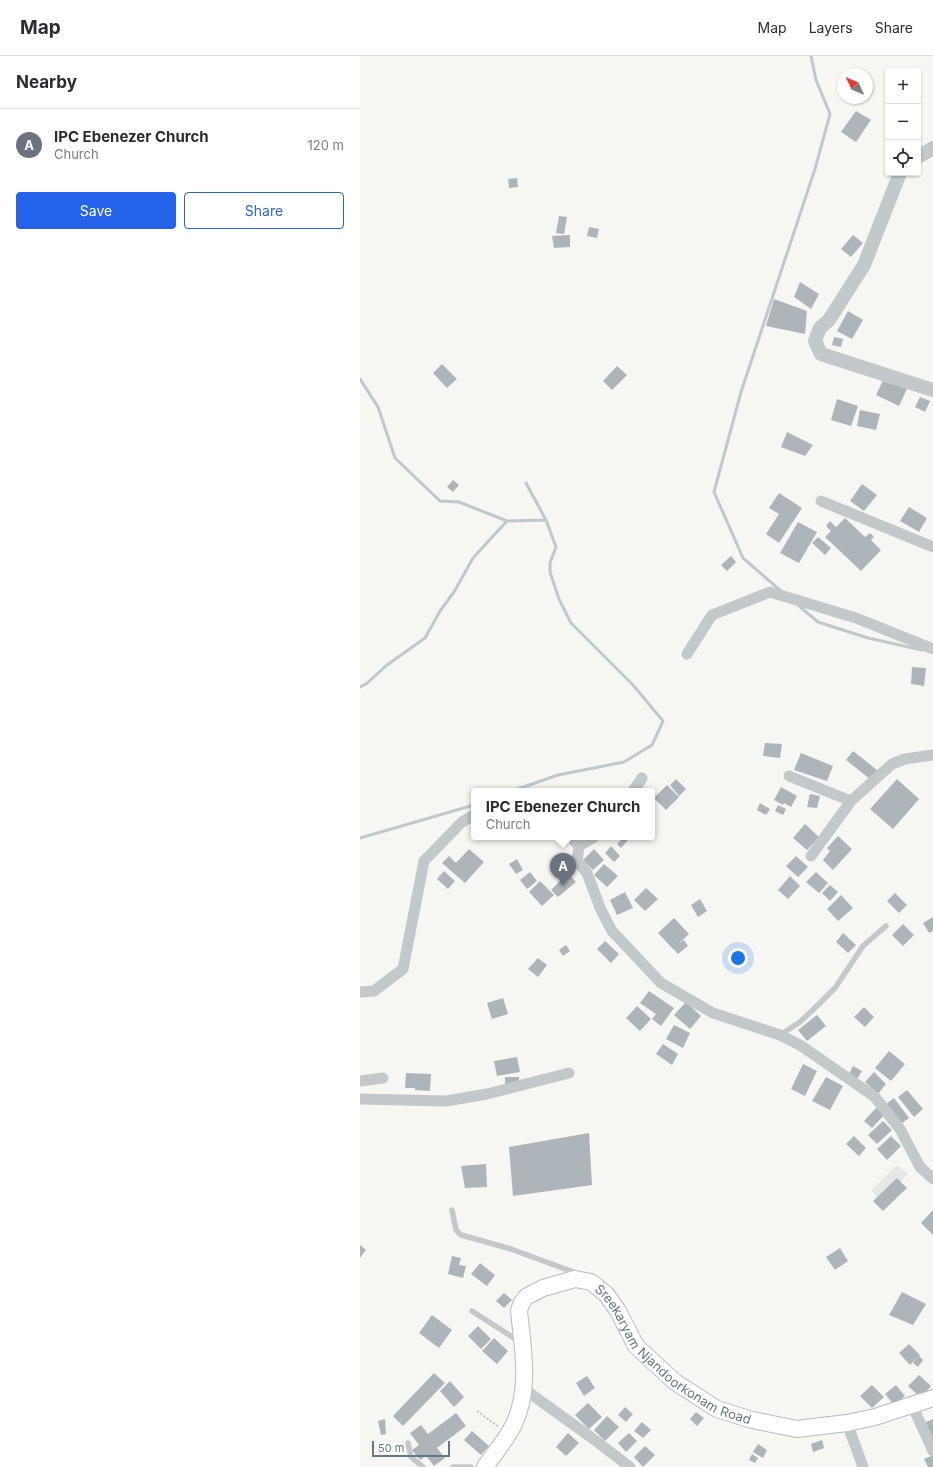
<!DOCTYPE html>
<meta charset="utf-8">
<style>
body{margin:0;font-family:Inter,sans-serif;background:#f7f7f7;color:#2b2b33}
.controls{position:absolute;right:12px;top:12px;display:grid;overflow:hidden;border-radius:4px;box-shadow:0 1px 3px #0004}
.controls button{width:36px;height:36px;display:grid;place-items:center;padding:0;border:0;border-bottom:1px solid #e1e1e2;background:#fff;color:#2b2b33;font:20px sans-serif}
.compass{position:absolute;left:477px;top:12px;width:36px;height:36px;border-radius:50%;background:#fff;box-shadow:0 1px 3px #0004;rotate:314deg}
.scale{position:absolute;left:12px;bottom:10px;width:78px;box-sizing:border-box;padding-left:4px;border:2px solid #647885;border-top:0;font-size:11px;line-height:14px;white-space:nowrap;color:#647885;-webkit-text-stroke:3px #fff;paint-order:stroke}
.you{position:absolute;left:378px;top:902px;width:14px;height:14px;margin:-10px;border:3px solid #fff;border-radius:50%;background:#1a73e8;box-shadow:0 0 0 6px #1a73e833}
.badge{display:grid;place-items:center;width:26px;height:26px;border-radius:50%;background:#2563eb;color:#fff;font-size:13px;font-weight:700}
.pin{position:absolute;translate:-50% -33px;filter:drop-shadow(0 1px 2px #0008)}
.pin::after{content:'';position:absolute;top:21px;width:14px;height:12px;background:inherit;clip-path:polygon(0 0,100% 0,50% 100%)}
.popup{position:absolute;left:111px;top:732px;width:184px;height:52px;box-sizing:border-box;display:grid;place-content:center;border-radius:4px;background:#fff;filter:drop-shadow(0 1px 3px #0005);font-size:13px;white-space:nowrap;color:#7c7c81}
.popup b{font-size:15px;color:#2b2b33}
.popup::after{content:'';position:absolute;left:50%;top:100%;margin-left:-8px;border:8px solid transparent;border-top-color:#fff}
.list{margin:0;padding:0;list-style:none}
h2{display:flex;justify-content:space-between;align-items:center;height:52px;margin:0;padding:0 16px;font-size:17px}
h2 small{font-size:13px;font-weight:400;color:#7c7c81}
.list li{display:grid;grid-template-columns:26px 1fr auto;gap:12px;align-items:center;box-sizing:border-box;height:72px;padding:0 16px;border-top:1px solid #e1e1e2}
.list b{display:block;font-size:15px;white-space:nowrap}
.list p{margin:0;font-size:13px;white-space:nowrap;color:#7c7c81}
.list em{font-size:13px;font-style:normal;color:#7c7c81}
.actions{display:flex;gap:8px;padding:12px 16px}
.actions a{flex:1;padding:9px 0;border:1px solid #2563eb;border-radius:4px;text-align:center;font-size:14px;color:#2563eb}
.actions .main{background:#2563eb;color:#fff}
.icon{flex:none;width:22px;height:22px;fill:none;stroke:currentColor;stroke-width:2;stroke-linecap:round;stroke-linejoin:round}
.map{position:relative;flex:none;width:573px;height:1411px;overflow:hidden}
header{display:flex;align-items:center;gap:24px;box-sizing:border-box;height:56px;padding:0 20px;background:#fff;border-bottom:1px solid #e1e1e2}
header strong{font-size:19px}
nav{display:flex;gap:22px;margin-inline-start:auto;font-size:14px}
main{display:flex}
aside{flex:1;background:#fff}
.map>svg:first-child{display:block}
</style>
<header>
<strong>Map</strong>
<nav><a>Map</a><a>Layers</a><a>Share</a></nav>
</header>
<main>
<aside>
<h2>Nearby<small></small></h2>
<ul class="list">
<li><span class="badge" style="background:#6b7280">A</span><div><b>IPC Ebenezer Church</b><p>Church</p></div><em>120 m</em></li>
</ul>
<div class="actions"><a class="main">Save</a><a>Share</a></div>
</aside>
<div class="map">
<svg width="573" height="1411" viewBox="0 0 573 1411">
<rect width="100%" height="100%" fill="#f6f6f2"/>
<path fill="#e7e8e6" d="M537,1109l11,9 -26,27 -11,-10z"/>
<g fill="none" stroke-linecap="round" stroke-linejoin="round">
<path stroke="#bdc9cd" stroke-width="3" d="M0,323l18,28 17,51 45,43 19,1 48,19
M422,536l-39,-34 -29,-66 27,-100 74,-223 15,-55 -14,-34 -5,-24
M439,550l19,16 50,16 54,12
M0,631l6,-3 21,-19 38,-27 15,-27 14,-19 19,-34 34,-37 39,-1
M152,735l46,-16 66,-13 28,-17 11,-24 -30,-36 -62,-62 -12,-24 -9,-27v-9l6,-16 -10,-27 -20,-37
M0,782l114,-33"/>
</g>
<path fill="#adb5ba" d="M496,55l15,9 -15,22 -15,-10z
M157,122l1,9 -9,1 -1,-9z
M199,160l8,1 -3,17 -8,-1z
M229,171l10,2 -2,9 -10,-2z
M210,179v12l-16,1 -2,-12z
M493,179l10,8 -12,14 -10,-8z
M440,226l19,12 -8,15 -17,-12z
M414,243l33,12 -2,23 -39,-8z
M488,255l15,9 -11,19 -15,-8z
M474,281l9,2 -2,8 -9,-2z
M82,308l15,15 -10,9 -14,-15z
M257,310l10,9 -15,15 -9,-9z
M524,322l23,11 -8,17 -23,-11z
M560,341l10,4 -5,11 -10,-5z
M477,343l21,7 -7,20 -20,-6z
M500,354l20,4 -4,16 -19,-4z
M427,376l26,13 -8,11 -24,-9z
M93,424l6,5 -6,7 -6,-5z
M502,428l15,11 -13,16 -14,-10z
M419,437l23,15 -23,35 -13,-9 13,-20 -10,-6z
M549,451l18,11 -8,14 -19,-11z
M485,462l20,19 5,-4 4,4 -3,3 10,10 -20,21 -36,-34 6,-6 -5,-5 4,-5 6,6z
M438,466l19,10 -18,31 -19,-10z
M458,481l13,11 -6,7 -13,-12z
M371,500l5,6 -9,9 -6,-6z
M552,611l14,1 -2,18 -13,-2z
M405,687l17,1 -2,14 -17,-2z
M493,695l24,19 -7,9 -24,-19z
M441,697l32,13 -6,15 -33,-11z
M316,723l10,10 -7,7 -9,-11z
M537,723l22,20 -26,30 -23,-20z
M307,729l12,12 -13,13 -12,-12z
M421,731l16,9 -6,11 -7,-4 -1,2 -9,-5z
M450,738l10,2 -3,12 -10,-1z
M400,747l10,6 -4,6 -9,-5z
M418,749l8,4 -3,6 -8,-4z
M445,768l14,13 -12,13 -14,-12z
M478,780l14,13 -19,21 -10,-10 7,-9 -3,-3z
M264,781l4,3 -7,8 -4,-4z
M251,790l9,10 -6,6 -9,-9z
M109,793l15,13 -19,21 -23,-20 7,-7 7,7z
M234,793l10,11 -11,10 -10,-10z
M436,800l12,11 -10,10 -12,-11z
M157,803l6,11 -7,4 -7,-10z
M244,808l14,12 -11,11 -13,-12z
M84,815l11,10 -7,8 -11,-10z
M170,816l7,9 -10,8 -7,-9z
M456,816l12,11 -9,10 -13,-11z
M208,817l8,9 -18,15 -7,-7z
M430,820l10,10 -12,13 -10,-9z
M180,825l14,14 -12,11 -13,-14z
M470,829l8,7 -8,9 -8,-8z
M286,832l12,11 -13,12 -11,-11z
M265,836l8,16 -16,7 -7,-15z
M535,837l12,12 -8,8 -12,-12z
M481,839l12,13 -15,13 -11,-12z
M340,843l7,12 -9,6 -7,-12z
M573,861v14l-4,2 -6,-10z
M314,862l15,16 -16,15 -15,-16z
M543,868l11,11 -11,11 -11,-11z
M483,877l13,12 -8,8 -12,-11z
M324,884l4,6 -10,8 -5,-6z
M245,885l14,13 -8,9 -14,-14z
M206,889l4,6 -7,5 -4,-6z
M178,902l9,7 -9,12 -10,-8z
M289,935l25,17 -13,18 -9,-7 4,-5 -16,-11z
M143,942l5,16 -16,5 -5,-16z
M326,946l15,14 -11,13 -16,-14z
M277,950l14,13 -11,12 -14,-13z
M504,951l10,10 -9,10 -11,-10z
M457,959l9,11 -19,15 -9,-11z
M314,969l16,8 -7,15 -17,-9z
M303,988l15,10 -6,11 -16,-11z
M529,995l16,13 -14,17 -16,-13z
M157,1001l3,15 -23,4 -3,-15z
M443,1008l14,7 -12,25 -14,-7z
M493,1010l9,5 -5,8 -8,-5z
M514,1016l12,12 -8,10 -13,-12z
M46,1017l25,1 -1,17 -15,-1v-2h-10z
M145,1021h14v9l-14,-1z
M466,1021l17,9 -13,24 -18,-9z
M547,1034l16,19 -9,8 -16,-20z
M534,1042l15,20 -8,6 -15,-20z
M516,1052l8,7 -12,13 -8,-7z
M523,1065l9,9 -15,14 -9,-9z
M229,1077l3,52 -79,11 -4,-49z
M494,1080l12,12 -7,8 -13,-12z
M531,1080l10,10 -14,14 -10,-11z
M126,1108l1,23 -22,1 -4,-22z
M537,1122l10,10 -24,23 -10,-10z
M573,1154v25l-12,-12z
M0,1189l6,5 -6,8z
M480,1192l8,13 -13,9 -9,-13z
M92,1200l9,2 -2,7 7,1 -3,12 -15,-4z
M120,1207l15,12 -8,11 -16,-12z
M542,1236l24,12 -13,21 -24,-10z
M144,1237l8,7 -8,8 -8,-7z
M72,1259l20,15 -13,18 -20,-15z
M118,1270l13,13 -10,10 -13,-13z
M134,1282l14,13 -11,13 -15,-13z
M549,1288l11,11 -10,10 -11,-12z
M559,1300l4,4 -5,7 -5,-4z
M74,1317l11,10 -42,43 -10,-10z
M559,1319l12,11 -10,12 -13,-12z
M227,1320l8,12 -11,8 -8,-13z
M90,1325l14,16 -10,10 -14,-16z
M512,1329l12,12 -12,11 -12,-12z
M536,1329l9,11 -11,9 -9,-11z
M228,1347l14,14 -13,12 -14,-14z
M265,1351l8,7 -7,8 -8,-7z
M336,1356l8,6 -7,8 -7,-7z
M96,1357l10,13 -29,22 8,10 -11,8 -8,-10 -6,4 -8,-10 7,-5 -9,-12 11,-8 7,9z
M247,1360l12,11 -14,14 -11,-11z
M25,1363l1,15 -5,1 -3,-14z
M573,1363v27l-9,-23z
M282,1366l9,8 -8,8 -9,-7z
M112,1375l17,15 -8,9 -17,-15z
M208,1377l11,10 -13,13 -10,-9z
M269,1377l8,8 -11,11 -8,-9z
M462,1384l2,8 -11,4 -2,-8z
M398,1388l9,6 -4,8 -10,-6z
M285,1390l10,9 -12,12 -9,-10z
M392,1398l6,4 -3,5 -6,-3z
M573,1399v12h-5l-4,-8z"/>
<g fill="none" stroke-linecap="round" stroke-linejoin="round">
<g stroke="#b5bbbf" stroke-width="18">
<g id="secondary">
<path id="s1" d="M125,1411c9,-13 21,-27 28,-41 18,-36 10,-76 6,-115l2,-7 5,-7 17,-9 32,-9 16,3 15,12 12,17 18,35 39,36 42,27 35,11 45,9 50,-6 28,-6 58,-19"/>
</g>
</g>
<path stroke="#bfc1c3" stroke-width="2" stroke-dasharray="2 2" stroke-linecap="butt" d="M117,1355l22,16"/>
<path stroke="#c3c8ca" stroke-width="5.5" d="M420,979l20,-13 21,-20 14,-14 28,-42 23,-20
M92,1154l4,20 5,5 50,14 68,25
M112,1255l48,31
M48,1387l3,14 12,10
M93,1411h18"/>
<path stroke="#c3c8ca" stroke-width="11" d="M461,445l112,46
M327,598l25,-39 58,-23 86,26 77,31
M429,720l62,25
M273,735l9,-13
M211,781l8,9
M234,781l-15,9 -2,15 10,12 14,37 11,21 49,52 52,30 67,22 20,10 75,52 25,32 20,38 13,12
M451,800l40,-55 41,-37 13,-5 28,-4
M0,936l14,-1 29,-22 21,-108 38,-39 12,-7
M0,1025l23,-3
M0,1043l86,2 41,-7 82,-21
M164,1333l68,49 38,29
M552,1349l21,46
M487,1367l16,44"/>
<path stroke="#c3c8ca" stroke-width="14" d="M558,101l15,-9
M540,117l-36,92 -35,55 -9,8 -5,13 6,13 112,36"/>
<use href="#secondary" stroke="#fff" stroke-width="16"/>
</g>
<g text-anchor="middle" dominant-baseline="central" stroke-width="4" stroke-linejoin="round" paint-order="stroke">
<g font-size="13" fill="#647885" stroke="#fff">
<text stroke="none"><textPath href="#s1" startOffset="364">Sreekaryam Njandoorkonam Road</textPath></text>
</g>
</g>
</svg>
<div class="controls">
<button>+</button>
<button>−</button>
<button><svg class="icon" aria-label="locate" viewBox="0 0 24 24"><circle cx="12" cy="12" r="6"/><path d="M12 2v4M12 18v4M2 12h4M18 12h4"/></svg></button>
</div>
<svg class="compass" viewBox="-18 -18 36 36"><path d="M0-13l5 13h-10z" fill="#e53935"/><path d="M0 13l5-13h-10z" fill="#7c7c81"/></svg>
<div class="scale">50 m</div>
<div class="you"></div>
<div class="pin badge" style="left:203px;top:830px;background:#6b7280">A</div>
<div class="popup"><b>IPC Ebenezer Church</b>Church</div>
</div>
</main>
